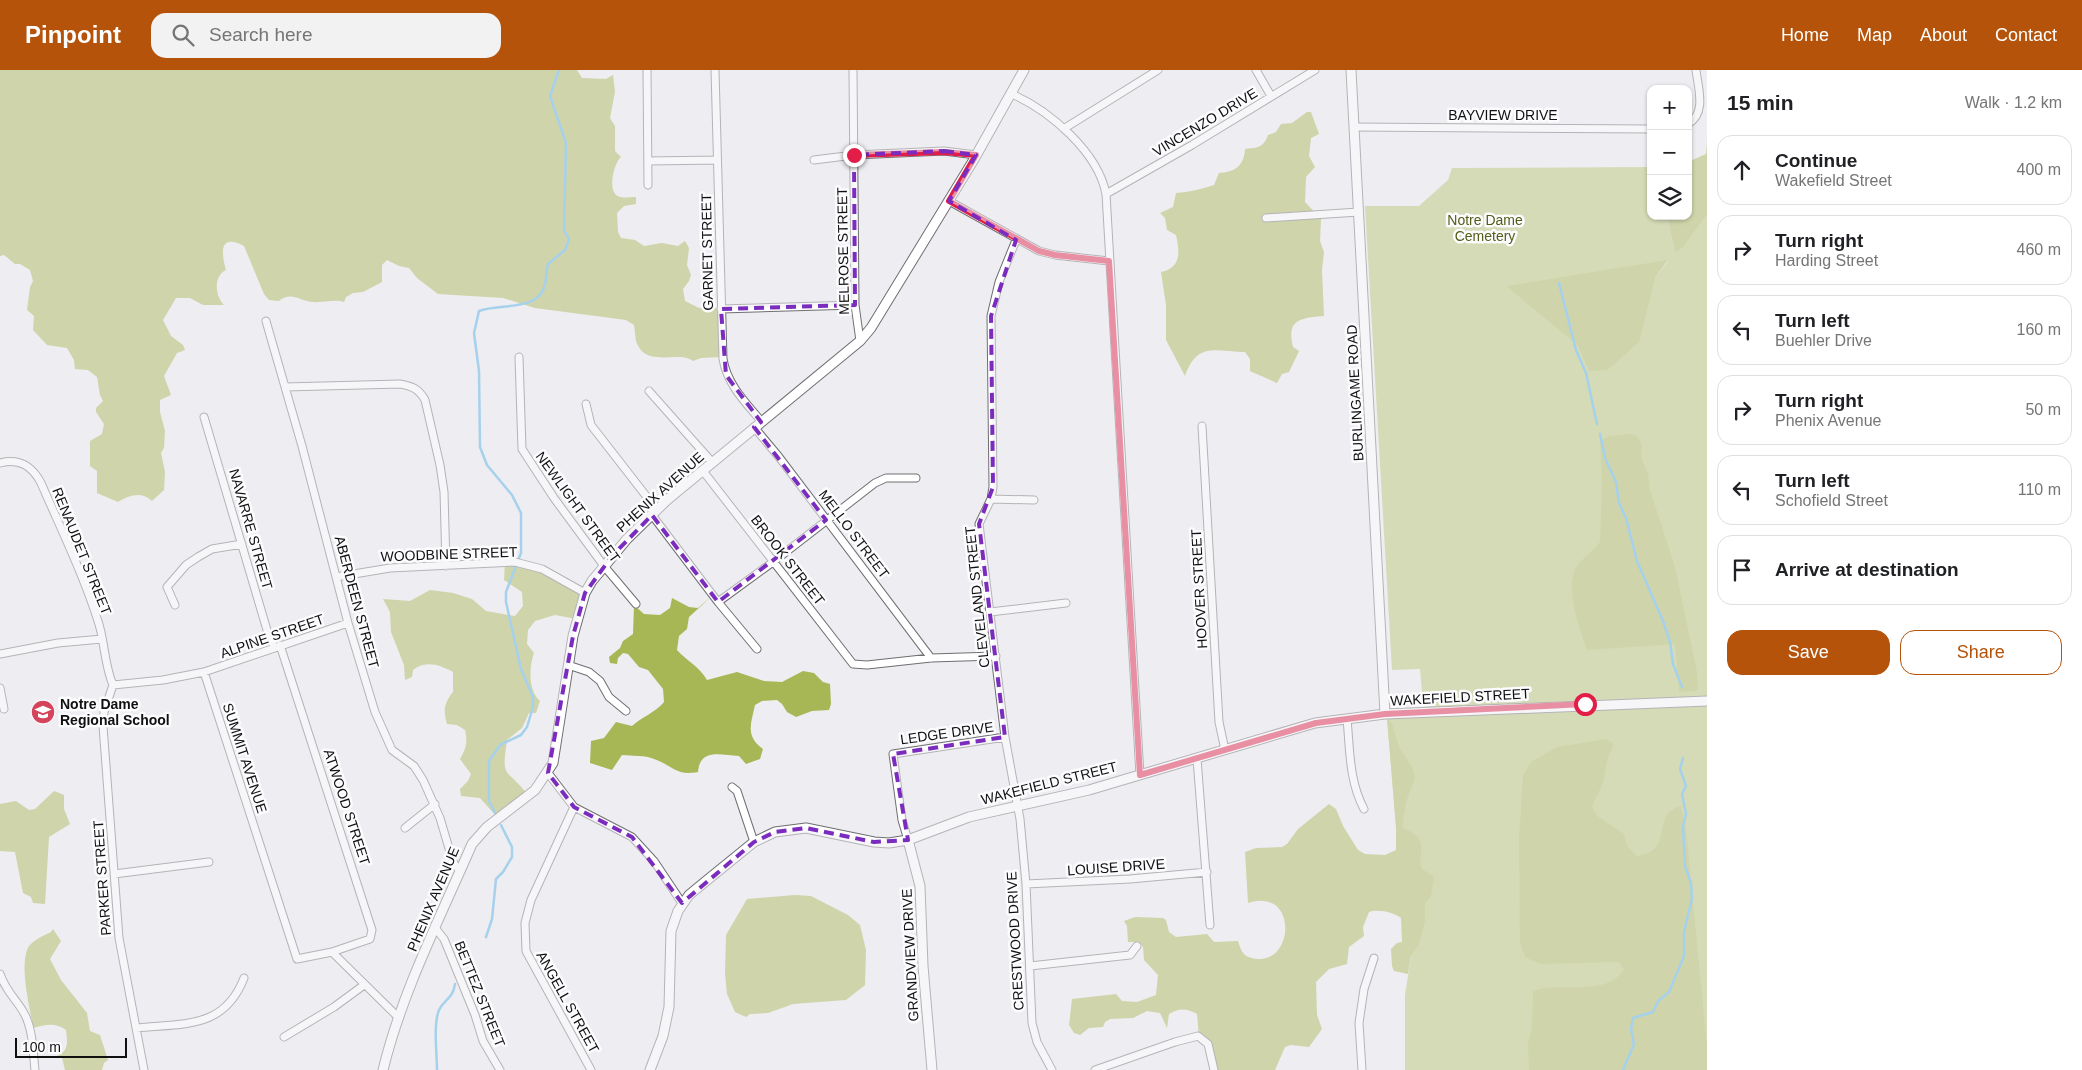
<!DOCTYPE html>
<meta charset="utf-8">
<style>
body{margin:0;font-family:Arial,sans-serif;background:#f2f2f2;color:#202124}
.controls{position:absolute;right:15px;top:15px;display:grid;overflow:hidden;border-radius:10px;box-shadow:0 1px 4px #0004}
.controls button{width:45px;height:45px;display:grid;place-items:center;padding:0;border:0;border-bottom:1px solid #e0e0e0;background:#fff;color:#202124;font:25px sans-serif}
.scale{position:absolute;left:15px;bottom:12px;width:112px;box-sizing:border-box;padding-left:5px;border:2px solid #101011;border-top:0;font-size:14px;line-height:18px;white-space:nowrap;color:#101011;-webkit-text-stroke:4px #fcfbfe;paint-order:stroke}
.stop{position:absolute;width:15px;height:15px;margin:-11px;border:4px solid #e11d48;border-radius:50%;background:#fff}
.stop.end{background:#e11d48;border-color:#fff;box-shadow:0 1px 5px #0008}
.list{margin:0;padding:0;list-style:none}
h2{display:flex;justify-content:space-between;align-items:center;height:65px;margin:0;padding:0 20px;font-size:21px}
h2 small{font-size:16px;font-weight:400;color:#757577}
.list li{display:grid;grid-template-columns:32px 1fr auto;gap:15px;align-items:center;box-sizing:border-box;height:70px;margin:0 10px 10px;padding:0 10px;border:1px solid #e0e0e0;border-radius:15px}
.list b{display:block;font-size:19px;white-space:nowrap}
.list p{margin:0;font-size:16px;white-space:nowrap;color:#757577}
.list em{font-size:16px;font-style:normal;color:#757577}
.actions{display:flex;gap:10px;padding:15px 20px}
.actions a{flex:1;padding:11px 0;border:1px solid #b45309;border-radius:15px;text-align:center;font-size:18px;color:#b45309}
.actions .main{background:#b45309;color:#fff}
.icon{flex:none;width:28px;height:28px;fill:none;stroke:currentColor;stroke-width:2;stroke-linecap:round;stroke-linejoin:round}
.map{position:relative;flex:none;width:1707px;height:1000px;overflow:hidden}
header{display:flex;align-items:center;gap:30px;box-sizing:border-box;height:70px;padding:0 25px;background:#b45309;color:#fff}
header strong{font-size:24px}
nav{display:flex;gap:28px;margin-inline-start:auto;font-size:18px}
.search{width:350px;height:45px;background:#f2f2f2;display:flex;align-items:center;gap:12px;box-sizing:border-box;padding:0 18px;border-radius:15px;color:#757577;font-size:19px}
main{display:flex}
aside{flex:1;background:#fff}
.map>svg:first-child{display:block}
</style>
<header>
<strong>Pinpoint</strong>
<div class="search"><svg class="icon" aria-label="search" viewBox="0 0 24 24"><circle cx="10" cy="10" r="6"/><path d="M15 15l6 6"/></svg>Search here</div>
<nav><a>Home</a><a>Map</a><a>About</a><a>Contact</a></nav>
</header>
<main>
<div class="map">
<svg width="1707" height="1000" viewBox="0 0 1707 1000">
<rect width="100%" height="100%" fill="#eeedf1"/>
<path fill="#b7c570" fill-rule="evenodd" d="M1651,97v49h16l8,37 8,-5 24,-33v855h-302v-75l9,-57 -18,-111 -9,-109 37,-2 -4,-47 -28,1 -27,-464h54l29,-26 4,-12zM1668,191l-12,15 -18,66 -30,28h-19l-12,-25 -70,-59z"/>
<path fill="#a8b755" d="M0,0h577l5,8 24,1 7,-4 2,17 -5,26 5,8v25l6,6c-7,6 -13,31 -5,38 5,4 14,2 20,2v7l-12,2 -7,7 1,19 3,6 14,2 9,6 18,-3 16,3 7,-5 4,7 -2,17 4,10 -2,6 -6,8 2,12 14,7h22v49l-20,1 -8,3c-15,-11 -48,8 -57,-20 -1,-5 -1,-11 -2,-16l-8,-5 -91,-12 -32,-10 -65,-4 -21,-16 -8,-10 -10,-2 -12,-6 -5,5v17l-19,10 -10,1 -7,4 -2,5c-11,-3 -20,1 -32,0 -12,-1 -21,-11 -33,-1l-10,-1 -5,-6 -20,-48c-25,-13 -23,7 -18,24 -13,6 -11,26 -2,35h-21l-13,-7h-14l-13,22 8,16 12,9 2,5 -8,3 -13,23 7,19 -11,5v12l5,19 -1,17 -3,5 4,19 -1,18 -12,11c-10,-10 -23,-6 -34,1l-21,-9v-22l-7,-5v-25l12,-7 2,-10 -8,-12v-4l7,-7 -3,-6 -3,-18 -9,-7 -13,-1 -1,-9 -7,-12 -20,-3 -14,-15 1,-14 -7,-6 3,-23 3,-6 -3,-11 -10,-6h-5l-11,-9 -4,1z
M1307,42h4l8,22 -8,4 -2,18 6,11 -9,10 -1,25 16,17 -1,22 4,11 -2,18 2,46c-23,2 -38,3 -31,31l6,4 -10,21 -7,2 -5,9 -27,-12v-12l-5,-7c-31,-1 -48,-10 -60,24l-19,-36v-35l-5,-33c20,-4 19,-20 15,-37l-9,-5 -2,-12 -5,-5 13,-6 3,-14c13,-1 26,-4 38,-8l5,-12c16,-1 25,-7 26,-24 13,-1 19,-2 23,-14l8,-3 5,-8 11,-1z
M1707,72v73l-24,33 -8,5 -8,-37h21v-54l18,-8z
M1668,190l-12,16 -17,66 -31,28 -19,1 -12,-26 -71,-59z
M1631,364l6,2 4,7 1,17 6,14 2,16 25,77 22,105 1,16 -2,3 -17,1 -4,-48 -88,6c-7,-20 -24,-66 -9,-85 6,-8 15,-14 22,-23l2,-55 -2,-46 9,-5z
M505,492h12l67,29 -7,28 -22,-4 -20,6 -7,9 -1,14 7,9c-5,14 -6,38 6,48l-4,12h-7l-7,15 -15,12c-6,41 -1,26 20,54l-30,23 -17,-19 -19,-2 -1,-7 8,-8 3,-7 -11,-15c6,-10 8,-18 5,-29l-8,-5 -10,-1c-4,-13 -3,-21 6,-32v-20c-13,-7 -27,-12 -40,-2l-1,7 -7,3 -1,-15 -13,-33 -1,-20 -7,-13 27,2 20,-11 23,3 19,6 14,12 29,5 8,-10 -1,-14 -18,-12z
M712,526l-23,21 -2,12 -8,7 -2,14c10,11 23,17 30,30l30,-8 27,9 18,1 21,-11 11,2 9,9 7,2 1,20 -2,6 -17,1 -16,6 -9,-5 -5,-8 -5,-4 -15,1 -7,4c-4,19 -10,31 8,44l-3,10 -14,5 -7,-8c-19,-1 -39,-8 -41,16 -23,4 -24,-6 -44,-13 -9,-4 -22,-3 -32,-4l-10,15 -22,-7 1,-22 13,-3 12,-16 16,4c10,-9 24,-14 32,-24l-1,-13 -15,-19 -9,-3 -11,-13 -5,-1 -5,5 -1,6 -7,-1 -1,-6 11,-9 3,-7 10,-7 1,-29 10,9 16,1 10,-7 2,-10 17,9 9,1z
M1387,648l5,6 7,23 14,22 2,9 -9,24 -4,26c31,11 14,24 20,41l12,8 -3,19 -6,7v18l-6,23 -8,12 -3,18 -14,-3 -2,-5 -1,-17 6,-6 5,-1 -1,-24c-8,-6 -23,-9 -32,-6l-6,15 1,9 -15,11 -2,17 -18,5 -13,13 1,33 5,14 -13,18 -18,-2 -6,2 -10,23h-61l-1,-12 -14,-22 -2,-22c-10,-6 -19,-6 -28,0l-2,14 -7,-15 -13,-2 -14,7 -23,1 -5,3 -2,5 -14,1 -9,7 -6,-2 -5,-8 3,-26 44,-5 6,7 15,1 19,-7 2,-20 -14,-15 -1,-13 -4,-5h-11l-1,-16 -3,-5 11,-4 28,1 3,2 3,12 7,5 31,-3 7,8 24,-1c4,13 7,17 20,18 37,2 39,-72 -10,-56l-3,-51 11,-4 26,-1 5,-3 11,-15 31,-25 7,5 7,17 15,24 7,4 20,1 11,-5v-23z
M1606,669l8,5 -6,13 -5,26 -11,23 5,10 27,18 3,12 10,10c39,-5 12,-41 44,-50l5,23 21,218v23h-178l-1,-27 4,-15 1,-37c27,-10 74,7 91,-22l-5,-7 -79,2 -15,-7 -5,-15 -1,-103 4,-63 8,-14 26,-15z
M54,721l10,4v14l6,15 -21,13 -4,67 -12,-1 -2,-6 -8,-4 -8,-41 -15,-1v-47l16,-3 13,9 6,-1z
M795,825l16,1 37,19 12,10 6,25 -1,35 -19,15 -53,4 -25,9 -18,1 -4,3 -11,-5 -8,-18 -2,-21 1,-38 21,-36z
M53,859l8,12 -11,18 11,21 26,33 3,18 10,4 8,25 -4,3 -2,7h-37l-3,-12 -5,-2c13,-6 10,-15 9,-26 -11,-8 -21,-5 -33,-2 -3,-21 -13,-57 -6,-78 3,-9 16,-14 24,-18z"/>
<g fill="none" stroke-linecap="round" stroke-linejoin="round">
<path stroke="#4eb0e9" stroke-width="2.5" d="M1559,213l17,67 10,23 11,51
M1600,364l5,24 11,24 3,21 7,15 11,43 26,60 7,21 3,22 9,23
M495,743l-6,-12v-40l11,-16 21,-10 6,-8 6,-20v-10l-12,-28 -15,-67v-10l15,-39v-40l-9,-18 -25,-30 -7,-18 -1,-76 -5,-38 5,-22c21,-8 61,1 66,-27 2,-7 1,-13 3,-20l17,-14 4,-11 -5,-9 2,-87 -16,-47 9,-26
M486,867l6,-18 4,-40 7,-7 9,-15v-10l-11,-22
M437,1000c0,-16 -4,-46 2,-60 5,-11 14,-11 16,-26
M1623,1000l11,-26 -3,-15 2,-11 20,-6 5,-11 11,-9 15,-36v-24l8,-33 -1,-16 -6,-17 -2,-39 3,-13 -4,-20 4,-8 -6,-17 3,-11"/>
<g stroke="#6f6e71" stroke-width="9">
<path id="minor" d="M647,0l1,115
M715,0l8,289c4,25 22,43 38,62
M853,0l2,235 5,36
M1256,0l15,26
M1012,24c38,17 86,58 94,100l34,581
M1688,54c19,-11 10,-36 8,-54
M1355,57l296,2
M1065,58l93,-58
M814,90l40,-5 90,-4 32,4
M649,91l68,-1
M1106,124l86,-49 123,-75
M949,131l90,50 16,4 54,6
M1266,148l93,-6
M1016,170l-17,42 -8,34 2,171 -2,12 -12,25 26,213 15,82 6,65 6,139 5,19 15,28
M721,239l134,-4
M266,251l36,125 46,177 27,89 17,38 22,16 9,14 17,38 13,44 6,8
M519,287l3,92 32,49 50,68 32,38
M285,317l115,-3c12,2 19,5 25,16l15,65 4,27 2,74
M649,321l63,71
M586,334l5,21 66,85
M204,347l63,213 7,17
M1202,356l17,296 6,28
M754,357l25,30 152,201
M0,393c20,-5 32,3 41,20 20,46 42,91 57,138 7,21 6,43 15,64
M703,401l150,193 14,1 64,-7 65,-2
M991,429l43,1
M652,445l66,87 39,47
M336,507l54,-9 125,-6 27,7 43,24
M718,532l55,-40 102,-79 11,-5h30
M175,535l-8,-18 19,-22 12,-8 14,-8 30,-5
M990,542l76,-9
M280,575l92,285 -2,9 -38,13
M0,584l58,-11 44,-4
M568,595l21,7 11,9 9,16 17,14
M204,602l93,287 35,-7 67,66
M113,615l-9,27 -1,14 16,212 25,132
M113,615l50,-5 41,-8 144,-49
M0,618l4,21
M1347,649c3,31 2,62 17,90
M1197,689l13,166
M548,703l26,34 58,30 22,24 28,42
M732,717l5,4 17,51
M574,737l-43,93 -6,23 1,28 65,119
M405,758l30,-24
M908,770l-6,-20 -9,-66 112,-17
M114,804l95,-12
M1026,814l104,-5 77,-7
M436,859l8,10 31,76 8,26 17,29
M1030,896l100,-11 7,-9
M0,904c7,20 17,25 25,41 8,16 8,37 10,55
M136,958c46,-5 88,2 108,-50
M284,967l50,-30 30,-22
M1095,1000l80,-28 23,-6 10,8 6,26
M1362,1000l-3,-47 5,-34 10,-31"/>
</g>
<g stroke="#6f6e71" stroke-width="11">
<path id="tertiary" d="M1351,0l34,644
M908,770l12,46 3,80 9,104
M650,1000l13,-34 6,-29 2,-76 7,-20 11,-16 17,-14 48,-39 21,-10 31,-4 68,14 15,1 19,-3 61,-23 120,-27 226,-67 70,-9 322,-13"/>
</g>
<g stroke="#6f6e71" stroke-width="11">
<path id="secondary" d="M383,1000c19,-78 57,-152 89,-226l15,-17 48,-37 18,-27 20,-127 12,-43 7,-12 35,-42 40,-39 193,-159 11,-13 102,-167 51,-91"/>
</g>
<use href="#minor" stroke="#fff" stroke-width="7"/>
<use href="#tertiary" stroke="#fff" stroke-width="9"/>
<use href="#secondary" stroke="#fff" stroke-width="9"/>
</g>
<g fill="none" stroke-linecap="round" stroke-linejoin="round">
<path stroke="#e11d48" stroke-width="6" d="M854,85l90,-3 32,3 -27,46 90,50 16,4 54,6 31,514 176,-52 69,-9 200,-10"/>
</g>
<path d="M0 0H1707V1000H0ZM944,81l32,4 -27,46 67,39 -25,76 2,171 -14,37 26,213 -112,17 15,86 -34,2 -68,-14 -31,4 -21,10 -72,61 -50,-66 -58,-30 -26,-34 25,-137 12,-43 27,-37 40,-41 66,87 108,-82 -72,-93 7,-5 -35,-47 -5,-66 134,-4 -1,-150z" fill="#eeedf1" fill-opacity=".55" fill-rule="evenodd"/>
<path fill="none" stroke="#7b2cbf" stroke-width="4" stroke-dasharray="10 6" stroke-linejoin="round" d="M944,81l32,4 -27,46 67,39 -25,76 2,171 -14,37 26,213 -112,17 15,86 -34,2 -68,-14 -31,4 -21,10 -72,61 -50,-66 -58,-30 -26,-34 25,-137 12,-43 27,-37 40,-41 66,87 108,-82 -72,-93 7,-5 -35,-47 -5,-66 134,-4 -1,-150z"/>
<defs>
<g id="school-disc" transform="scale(1.25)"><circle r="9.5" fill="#d4445b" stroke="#fcfbfe"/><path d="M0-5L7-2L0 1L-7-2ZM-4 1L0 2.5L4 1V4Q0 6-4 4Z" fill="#fff"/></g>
</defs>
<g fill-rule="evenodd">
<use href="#school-disc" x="43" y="642"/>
</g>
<g text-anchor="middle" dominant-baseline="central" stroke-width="5" stroke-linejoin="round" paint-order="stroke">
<g font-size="14" fill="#101011" stroke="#fcfbfe">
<text x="1503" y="45">BAYVIEW DRIVE</text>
<text transform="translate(1205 52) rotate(-31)">VINCENZO DRIVE</text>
<text transform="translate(843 181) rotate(-91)">MELROSE STREET</text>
<text transform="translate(707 182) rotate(-91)">GARNET STREET</text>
<text transform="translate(1355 323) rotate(-93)">BURLINGAME ROAD</text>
<text transform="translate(660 422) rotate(-42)">PHENIX AVENUE</text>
<text transform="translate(578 437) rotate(54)">NEWLIGHT STREET</text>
<text transform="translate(251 459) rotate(74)">NAVARRE STREET</text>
<text transform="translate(854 464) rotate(53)">MELLO STREET</text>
<text transform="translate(82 481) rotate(68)">RENAUDET STREET</text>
<text transform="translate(449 484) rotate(-2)">WOODBINE STREET</text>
<text transform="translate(788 490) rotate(52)">BROOK STREET</text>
<text transform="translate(1199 519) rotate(-93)">HOOVER STREET</text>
<text transform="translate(977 527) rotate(-96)">CLEVELAND STREET</text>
<text transform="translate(357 532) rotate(75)">ABERDEEN STREET</text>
<text transform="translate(272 566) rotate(-19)">ALPINE STREET</text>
<text transform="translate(1460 627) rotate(-3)">WAKEFIELD STREET</text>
<text transform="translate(947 663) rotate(-8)">LEDGE DRIVE</text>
<text transform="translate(245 688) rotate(72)">SUMMIT AVENUE</text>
<text transform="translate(1049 713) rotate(-14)">WAKEFIELD STREET</text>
<text transform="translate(347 737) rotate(72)">ATWOOD STREET</text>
<text transform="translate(1116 797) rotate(-4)">LOUISE DRIVE</text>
<text transform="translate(102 808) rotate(-94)">PARKER STREET</text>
<text transform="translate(433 829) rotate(-67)">PHENIX AVENUE</text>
<text transform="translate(1015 871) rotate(-93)">CRESTWOOD DRIVE</text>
<text transform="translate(910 885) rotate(-93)">GRANDVIEW DRIVE</text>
<text transform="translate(480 924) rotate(68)">BETTEZ STREET</text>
<text transform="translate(568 932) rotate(61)">ANGELL STREET</text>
</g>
<g font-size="14" fill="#545d17" stroke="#fcfbfe">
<text x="1485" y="150">Notre Dame<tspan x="1485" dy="16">Cemetery</tspan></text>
</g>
<g font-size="14" font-weight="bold" fill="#101011" stroke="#fcfbfe" text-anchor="start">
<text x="60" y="634">Notre Dame<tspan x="60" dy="16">Regional School</tspan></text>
</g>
</g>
</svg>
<div class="controls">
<button>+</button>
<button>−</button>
<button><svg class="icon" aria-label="layers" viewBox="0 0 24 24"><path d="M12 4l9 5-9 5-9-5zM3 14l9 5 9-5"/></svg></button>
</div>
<div class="scale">100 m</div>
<div class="stop" style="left:1585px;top:634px"></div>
<div class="stop end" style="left:854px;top:85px"></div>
</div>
<aside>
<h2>15 min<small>Walk · 1.2 km</small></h2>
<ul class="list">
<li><svg class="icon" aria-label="ahead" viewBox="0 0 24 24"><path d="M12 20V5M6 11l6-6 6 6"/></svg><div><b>Continue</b><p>Wakefield Street</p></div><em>400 m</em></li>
<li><svg class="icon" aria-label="right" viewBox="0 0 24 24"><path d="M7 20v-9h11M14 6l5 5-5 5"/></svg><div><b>Turn right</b><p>Harding Street</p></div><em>460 m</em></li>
<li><svg class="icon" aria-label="left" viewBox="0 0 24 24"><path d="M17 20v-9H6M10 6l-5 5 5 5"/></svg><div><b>Turn left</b><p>Buehler Drive</p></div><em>160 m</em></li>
<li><svg class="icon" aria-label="right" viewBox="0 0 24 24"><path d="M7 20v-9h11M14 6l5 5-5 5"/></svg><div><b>Turn right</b><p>Phenix Avenue</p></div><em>50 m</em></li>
<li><svg class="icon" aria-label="left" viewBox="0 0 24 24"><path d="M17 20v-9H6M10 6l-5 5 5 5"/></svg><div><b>Turn left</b><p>Schofield Street</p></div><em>110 m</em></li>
<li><svg class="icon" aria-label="arrive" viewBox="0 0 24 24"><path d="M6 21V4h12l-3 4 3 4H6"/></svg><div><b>Arrive at destination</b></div></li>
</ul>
<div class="actions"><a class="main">Save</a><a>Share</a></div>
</aside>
</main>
